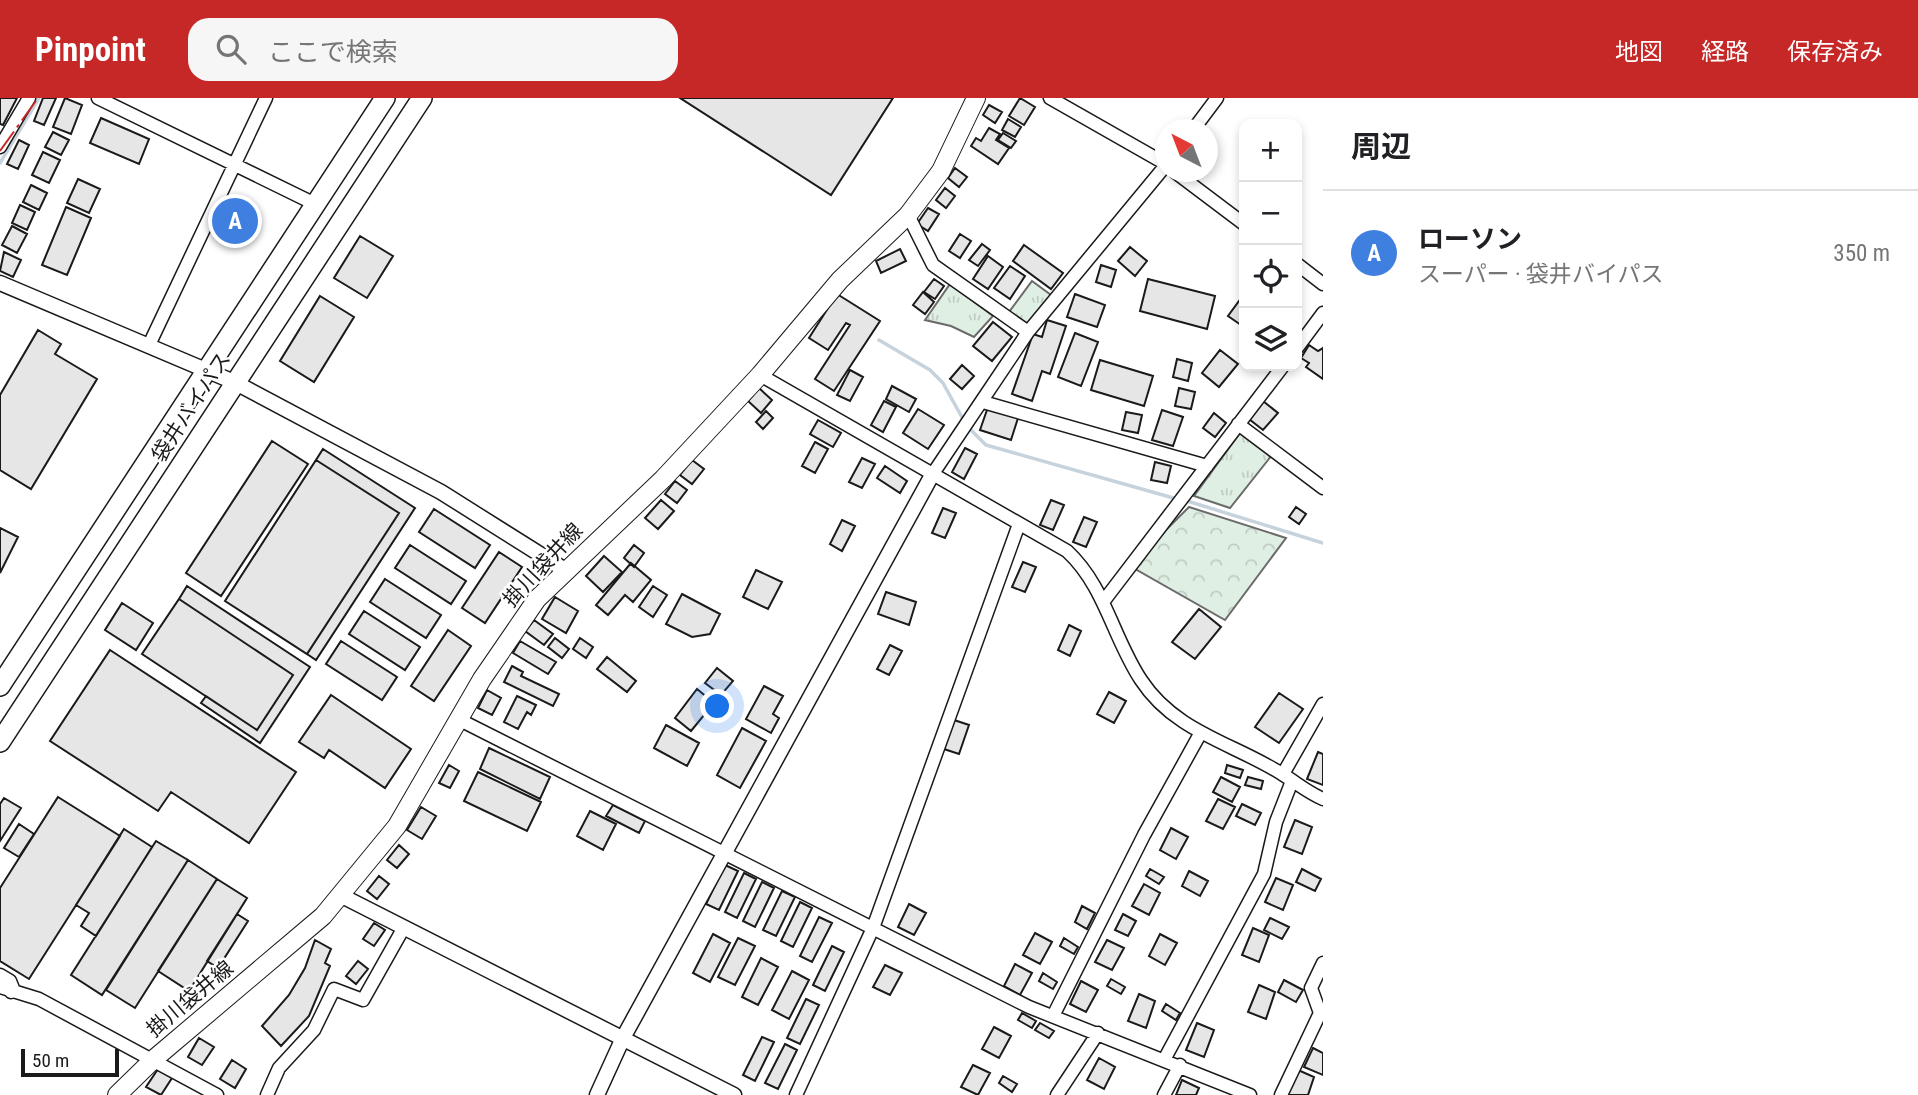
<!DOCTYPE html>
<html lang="ja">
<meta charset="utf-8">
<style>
body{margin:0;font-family:"Roboto Condensed","Noto Sans JP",sans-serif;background:#f6f6f6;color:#202124}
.controls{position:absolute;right:21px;top:21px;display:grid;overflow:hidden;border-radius:14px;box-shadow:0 4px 10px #0003}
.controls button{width:63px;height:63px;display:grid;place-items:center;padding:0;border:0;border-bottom:2px solid #e0e0e0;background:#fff;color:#202124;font:35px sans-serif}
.compass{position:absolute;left:1155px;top:21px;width:63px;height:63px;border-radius:50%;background:#fff;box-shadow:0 4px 10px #0003;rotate:318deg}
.scale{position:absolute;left:21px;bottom:18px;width:98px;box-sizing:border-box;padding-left:7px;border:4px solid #1a1a1a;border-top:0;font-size:19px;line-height:24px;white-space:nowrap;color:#1a1a1a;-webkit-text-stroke:5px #fff;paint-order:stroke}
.you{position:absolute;left:718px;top:609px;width:24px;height:24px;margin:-18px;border:5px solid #fff;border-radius:50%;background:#1a73e8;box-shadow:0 0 0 10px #1a73e833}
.badge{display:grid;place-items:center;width:46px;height:46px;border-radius:50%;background:#c62828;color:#fff;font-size:23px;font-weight:700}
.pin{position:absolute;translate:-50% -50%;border:4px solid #fff;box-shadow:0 2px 7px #0006}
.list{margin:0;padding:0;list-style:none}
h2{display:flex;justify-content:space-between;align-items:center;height:91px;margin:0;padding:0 28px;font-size:30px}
h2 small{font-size:23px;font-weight:400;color:#757577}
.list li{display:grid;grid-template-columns:46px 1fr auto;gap:21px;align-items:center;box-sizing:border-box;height:126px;padding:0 28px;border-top:2px solid #e0e0e0}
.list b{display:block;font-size:26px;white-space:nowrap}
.list p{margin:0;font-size:23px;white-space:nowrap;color:#757577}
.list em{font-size:23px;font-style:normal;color:#757577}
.icon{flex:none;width:38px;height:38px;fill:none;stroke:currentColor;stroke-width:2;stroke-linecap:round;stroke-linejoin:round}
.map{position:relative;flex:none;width:1323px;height:997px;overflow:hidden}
header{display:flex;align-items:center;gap:42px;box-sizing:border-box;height:98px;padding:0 35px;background:#c62828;color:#fff}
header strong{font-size:33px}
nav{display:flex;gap:38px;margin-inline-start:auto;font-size:24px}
.search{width:490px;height:63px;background:#f6f6f6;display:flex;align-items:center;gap:18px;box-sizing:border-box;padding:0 24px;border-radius:21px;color:#757577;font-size:26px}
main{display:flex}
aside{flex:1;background:#fff}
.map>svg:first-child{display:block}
</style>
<header>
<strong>Pinpoint</strong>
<div class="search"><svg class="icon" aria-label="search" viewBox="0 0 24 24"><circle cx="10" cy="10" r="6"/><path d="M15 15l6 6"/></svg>ここで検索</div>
<nav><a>地図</a><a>経路</a><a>保存済み</a></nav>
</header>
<main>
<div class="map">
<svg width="1323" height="997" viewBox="0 0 1323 997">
<defs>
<pattern id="grass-tufts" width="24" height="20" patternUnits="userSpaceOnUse" patternTransform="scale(1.75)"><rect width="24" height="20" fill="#e0efe3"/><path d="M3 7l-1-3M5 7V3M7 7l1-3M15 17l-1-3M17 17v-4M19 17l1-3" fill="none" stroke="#c0ccc2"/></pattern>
<pattern id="forest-crowns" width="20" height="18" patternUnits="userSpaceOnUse" patternTransform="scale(1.75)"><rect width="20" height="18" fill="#e0efe3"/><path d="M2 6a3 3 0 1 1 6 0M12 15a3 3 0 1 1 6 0" fill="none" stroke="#c0ccc2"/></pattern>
</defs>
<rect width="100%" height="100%" fill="#fff"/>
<path fill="url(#grass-tufts)" stroke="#6a6a6a" stroke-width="2" d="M1032,183l19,14 -23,31 -19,-14z
M950,186l43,32 -19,21 -23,-11 -26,-6z
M1240,335l32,22 -42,53 -36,-12z"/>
<path fill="url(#forest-crowns)" stroke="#6a6a6a" stroke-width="2" d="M1189,409l97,31 -61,82 -95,-54z"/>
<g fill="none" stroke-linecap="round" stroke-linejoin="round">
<path stroke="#c6d2dc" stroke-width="3.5" d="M0,65l39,-65
M879,242l51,30 13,13 21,38
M968,329l18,18 191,54
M1184,402l139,43"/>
</g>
<path fill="#e6e6e6" stroke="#1a1a1a" stroke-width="2" d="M0,0h17l-14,27 -3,-1z
M43,0h13l-12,27 -10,-4z
M65,0l17,7 -11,29 -18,-7z
M680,0h213l-62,97z
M1020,0l15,9 -11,18 -15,-9z
M989,7l13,7 -7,11 -12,-8z
M101,20l48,21 -10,25 -49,-21z
M1008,21l13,8 -6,10 -13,-7z
M989,30l11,6 -4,6 13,8 -11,16 -27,-18 5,-8 5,3z
M53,34l16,8 -8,15 -16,-8z
M1003,35l13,8 -5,7 -13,-8z
M19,42l10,5 -11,24 -11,-5z
M43,54l17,8 -11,23 -17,-8z
M955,70l12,9 -8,10 -11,-9z
M78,81l22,10 -11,24 -22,-10z
M31,87l16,8 -8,17 -16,-8z
M945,90l10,8 -9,12 -10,-8z
M235,100l20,14 -20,29 -20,-13z
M20,107l15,7 -8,18 -15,-7z
M66,109l25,11 -24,57 -25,-10z
M928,110l11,6 -11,17 -11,-7z
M12,128l15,8 -10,19 -15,-8z
M960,136l11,7 -11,17 -11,-7z
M360,138l33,20 -26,42 -33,-20z
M982,146l8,6 -12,16 -9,-6z
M1024,147l39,28 -12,16 -38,-28z
M1130,149l17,14 -12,15 -17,-15z
M900,151l6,12 -25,12 -5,-12z
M4,154l17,8 -8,17 -13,-6z
M988,158l15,11 -15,22 -15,-10z
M1101,167l15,5 -5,17 -15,-5z
M1010,168l15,10 -15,23 -16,-11z
M934,181l10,7 -9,13 -11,-7z
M1148,181l67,17 -8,33 -67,-18z
M923,194l11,10 -9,12 -12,-9z
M837,196l43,27 -46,70 -19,-12 35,-54 -4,-2 -18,27 -19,-12z
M1075,196l30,11 -8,22 -30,-10z
M320,198l34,21 -40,65 -34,-21z
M1239,203l5,4v16l-3,4 -13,-9z
M1047,222l19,6 -16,48 -8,-3 -10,30 -20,-7 21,-60 9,3z
M993,224l19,15 -20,24 -19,-15z
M38,232l23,14 -6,10 42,25 -66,110 -31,-19v-75z
M1075,235l23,9 -17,44 -23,-9z
M1309,247l9,6 5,-3v31l-17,-12 3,-4 -8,-5z
M1220,252l18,14 -19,23 -17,-14z
M1177,261l15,4 -4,18 -15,-4z
M1100,262l53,16 -9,30 -53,-16z
M962,267l12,11 -12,13 -12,-10z
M850,272l13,7 -13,24 -13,-6z
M892,288l24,13 -7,13 -23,-13z
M759,290l13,12 -11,13 -13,-12z
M1179,290l16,4 -4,17 -16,-3z
M884,303l12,6 -13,25 -12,-7z
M1263,303l15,12 -15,17 -14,-11z
M988,309l30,11 -7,22 -31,-10z
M918,311l26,16 -16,24 -25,-16z
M1162,312l21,7 -10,29 -21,-6z
M766,313l7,7 -10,11 -7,-7z
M1126,314l16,3 -4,18 -16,-3z
M1214,315l12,10 -11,14 -12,-9z
M818,322l23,13 -8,14 -23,-13z
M272,343l36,23 -87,132 -35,-23z
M815,344l13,7 -13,24 -13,-7z
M965,350l12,6 -13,25 -12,-7z
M323,351l92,59 -99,152 -9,-6 92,-141 -83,-53z
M862,360l13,6 -13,24 -13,-6z
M316,362l83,53 -92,141 -82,-53z
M692,362l12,9 -12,15 -12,-9z
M1155,364l16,4 -4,17 -16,-3z
M885,368l22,15 -7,12 -23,-15z
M675,383l12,9 -10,13 -12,-9z
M661,402l13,11 -16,18 -13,-11z
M1051,402l13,5 -11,25 -13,-5z
M1296,409l10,7 -7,10 -10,-7z
M943,410l13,5 -11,25 -13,-5z
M434,411l56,36 -15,23 -56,-36z
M1084,419l13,5 -11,25 -13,-5z
M842,422l13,6 -13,25 -12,-7z
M0,430l18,9 -18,36z
M410,447l56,36 -15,23 -56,-36z
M634,447l10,8 -10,14 -10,-9z
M499,454l23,15 -37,56 -23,-15z
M604,458l18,16 -19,20 -17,-16z
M1023,464l13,5 -11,25 -13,-5z
M631,465l20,17 -18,22 -8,-7 -17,20 -12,-10z
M756,472l26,12 -14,27 -25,-12z
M385,481l56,36 -15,23 -56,-36z
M187,488l123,81 -50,76 -59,-40 5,-7 51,34 36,-55 -114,-76z
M653,488l14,9 -14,22 -14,-10z
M886,494l30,10 -7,23 -31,-11z
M682,496l38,20 -10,20 -18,3 -26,-13z
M555,499l23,14 -12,22 -24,-14z
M179,501l114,76 -36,55 -115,-76z
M122,505l31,20 -17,27 -31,-20z
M1199,511l22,18 -26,32 -23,-17z
M364,513l56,36 -15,23 -56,-36z
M534,522l19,14 -9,11 -19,-14z
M1069,527l12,6 -11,25 -12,-6z
M448,532l23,16 -37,55 -23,-15z
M555,540l14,11 -7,9 -14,-11z
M580,540l13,9 -7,11 -13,-9z
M341,543l56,36 -15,23 -56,-36z
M520,543l36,21 -8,12 -35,-21z
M890,547l12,6 -13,24 -12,-6z
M110,552l186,122 -47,71 -78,-51 -13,19 -108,-70z
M607,559l29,24 -9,11 -30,-23z
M512,568l11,6 -2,4 38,18 -6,12 -49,-24z
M717,570l16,13 -12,14 -16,-12z
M764,588l19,10 -10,18 6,4 -8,15 -25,-14z
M697,591l17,14 -23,28 -16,-13z
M487,592l14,8 -9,17 -14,-7z
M1109,594l17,9 -12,22 -17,-9z
M1279,595l24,16 -24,34 -24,-16z
M331,597l80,54 -26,39 -56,-38 -5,8 -25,-16z
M517,598l19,9 -5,10 -4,-3 -9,17 -14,-7z
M954,622l15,5 -10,29 -15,-5z
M666,627l33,18 -12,23 -33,-18z
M742,630l24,13 -26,47 -23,-13z
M489,650l61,29 -10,22 -60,-30z
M1318,654l5,2v31l-16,-6z
M449,667l10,6 -9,17 -11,-5z
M1227,667l16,5 -3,8 -15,-5z
M478,674l63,30 -14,29 -63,-30z
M1221,679l19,10 -8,15 -19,-10z
M1248,679l15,4 -2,8 -16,-4z
M58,699l62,39 -91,143 -29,-18v-73z
M4,700l17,10 -21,33v-37z
M1218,701l17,8 -12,22 -17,-8z
M1242,706l19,9 -6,12 -19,-9z
M613,707l32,16 -6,12 -33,-17z
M421,709l15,9 -14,23 -15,-9z
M590,713l26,13 -13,26 -26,-14z
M1295,722l17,7 -10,27 -18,-7z
M19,726l15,10 -15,23 -15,-9z
M1171,730l17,9 -12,22 -16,-9z
M124,731l28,18 -56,89 -15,-10 8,-13 -13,-8z
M156,743l32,19 -86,135 -31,-20z
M399,747l10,9 -12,14 -10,-8z
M188,762l29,19 -82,129 -29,-18z
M725,767l13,6 -19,39 -13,-6z
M1150,771l14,8 -5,7 -13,-8z
M1302,771l19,10 -6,12 -19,-9z
M1189,773l19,10 -8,15 -18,-10z
M744,775l12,6 -19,39 -12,-6z
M379,778l10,8 -12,15 -10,-8z
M1276,780l17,7 -10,25 -18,-8z
M217,781l30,19 -58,93 -31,-20z
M762,784l12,6 -19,39 -12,-6z
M1144,786l16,9 -11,22 -17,-9z
M782,793l13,6 -19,39 -13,-6z
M800,804l12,6 -19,39 -12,-6z
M909,806l17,9 -12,22 -16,-8z
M1082,808l13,7 -8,16 -12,-7z
M237,816l11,7 -30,47 -11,-7z
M1123,816l13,7 -8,15 -13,-6z
M819,819l13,6 -20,39 -12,-6z
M1270,820l19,9 -7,12 -18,-9z
M374,825l11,7 -11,16 -11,-7z
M1253,830l16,7 -10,27 -17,-7z
M1035,835l17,9 -12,22 -17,-9z
M713,836l17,9 -20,39 -17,-9z
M1160,836l17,9 -12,22 -16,-9z
M738,840l17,8 -20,39 -17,-8z
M1064,840l14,9 -4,7 -14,-8z
M315,842l16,9 -6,14 5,3 -21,50 -28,30 -19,-20 27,-31 16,-27z
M1107,842l17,8 -12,22 -17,-8z
M832,848l12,6 -19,39 -12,-6z
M761,860l17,9 -20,38 -16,-8z
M358,863l10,8 -12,15 -10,-8z
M1015,866l17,9 -12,22 -16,-9z
M885,867l17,8 -12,22 -17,-8z
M792,873l17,9 -20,39 -17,-9z
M1043,875l14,9 -4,7 -14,-8z
M1111,881l14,8 -4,7 -14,-8z
M1284,882l19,10 -7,12 -18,-10z
M1081,883l17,9 -12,22 -16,-8z
M1259,887l16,7 -9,27 -18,-7z
M1139,896l16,7 -9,27 -18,-7z
M806,901l13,6 -19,39 -13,-6z
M1166,906l14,9 -4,7 -14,-9z
M1022,915l14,8 -4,7 -14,-8z
M1040,925l14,8 -5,7 -14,-8z
M1197,925l17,7 -10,27 -18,-7z
M994,929l17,9 -12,22 -17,-9z
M762,939l12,5 -19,39 -12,-6z
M199,940l15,9 -12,18 -14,-8z
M785,946l12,6 -19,39 -13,-6z
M1313,950l10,5v22l-19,-8z
M1099,960l16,9 -11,22 -17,-9z
M232,962l14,9 -11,19 -15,-9z
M973,967l17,8 -12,22 -17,-8z
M158,971l14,9 -11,17 -15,-8z
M1298,972l16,7 -6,18h-21z
M1003,978l14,8 -5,8 -13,-9z
M1182,982l17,8 -3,7h-20z"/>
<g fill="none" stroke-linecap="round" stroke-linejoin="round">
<g stroke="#1a1a1a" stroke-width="15">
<path id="minor" d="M98,0l217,106
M1050,0l116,66
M1193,32l24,-32
M0,49l29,-49
M1175,74l69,52
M908,117l25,50 95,67
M1297,166l26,20
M149,247l117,-247
M1297,250l26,-35
M760,277l307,176c38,35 46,87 74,129 34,52 92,63 141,94 15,9 25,18 41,25
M983,304l224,64
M1238,326l85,64
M932,377l96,-143 138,-167
M1103,504l180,-236
M458,621l571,288 221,88
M1283,676l40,-70
M0,877l10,6 4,10 -3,1
M0,889l39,12 178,96
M1053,918l91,-181 56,-101
M1164,962l100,-186 12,-52 16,-41
M267,997l12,-27 35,-38 20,-41 29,11 40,-71
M796,997l77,-167 146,-404
M1057,997l41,-62
M1164,997l16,-30
M1281,997l39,-82 -9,-25 12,-25"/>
</g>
<g stroke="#1a1a1a" stroke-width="17">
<path id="tertiary" d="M0,185l234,99 207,110 124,78
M342,798l392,199
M597,997l26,-57 309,-563"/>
</g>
<g stroke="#1a1a1a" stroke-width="20">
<path id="secondary" d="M117,997l37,-36 169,-143 74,-90 85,-147 55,-80 126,-120 97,-104 80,-95 68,-65 33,-44 35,-73"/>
</g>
<g stroke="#1a1a1a" stroke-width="22">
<path id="trunk" d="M0,588l385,-588
M0,644l422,-644"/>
</g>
<use href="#minor" stroke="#fff" stroke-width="12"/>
<use href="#tertiary" stroke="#fff" stroke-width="14"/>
<use href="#secondary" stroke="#fff" stroke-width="18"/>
<use href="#trunk" stroke="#fff" stroke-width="19"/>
<path stroke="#c62828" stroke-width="2" stroke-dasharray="24 5 3.5 5" stroke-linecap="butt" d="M0,53l38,-53"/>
</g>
<g text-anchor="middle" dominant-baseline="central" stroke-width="5" stroke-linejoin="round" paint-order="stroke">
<g font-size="21" fill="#1a1a1a" stroke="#fff">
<text transform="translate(191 309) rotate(-57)">袋井バイパス</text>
<text transform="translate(543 467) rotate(-47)">掛川袋井線</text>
<text transform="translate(190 901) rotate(-40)">掛川袋井線</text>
</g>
</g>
</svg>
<div class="controls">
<button>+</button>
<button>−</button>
<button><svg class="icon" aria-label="locate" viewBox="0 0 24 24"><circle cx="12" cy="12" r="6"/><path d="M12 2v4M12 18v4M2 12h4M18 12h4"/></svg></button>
<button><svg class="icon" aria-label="layers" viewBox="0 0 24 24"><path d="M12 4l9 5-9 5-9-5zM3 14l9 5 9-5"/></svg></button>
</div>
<svg class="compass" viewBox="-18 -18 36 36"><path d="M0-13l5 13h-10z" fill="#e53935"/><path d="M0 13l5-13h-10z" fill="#757577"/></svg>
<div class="scale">50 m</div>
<div class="you"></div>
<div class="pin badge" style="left:235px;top:123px;background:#3f7fe0">A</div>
</div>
<aside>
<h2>周辺<small></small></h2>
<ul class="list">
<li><span class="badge" style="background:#3f7fe0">A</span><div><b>ローソン</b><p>スーパー · 袋井バイパス</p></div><em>350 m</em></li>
</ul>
</aside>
</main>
